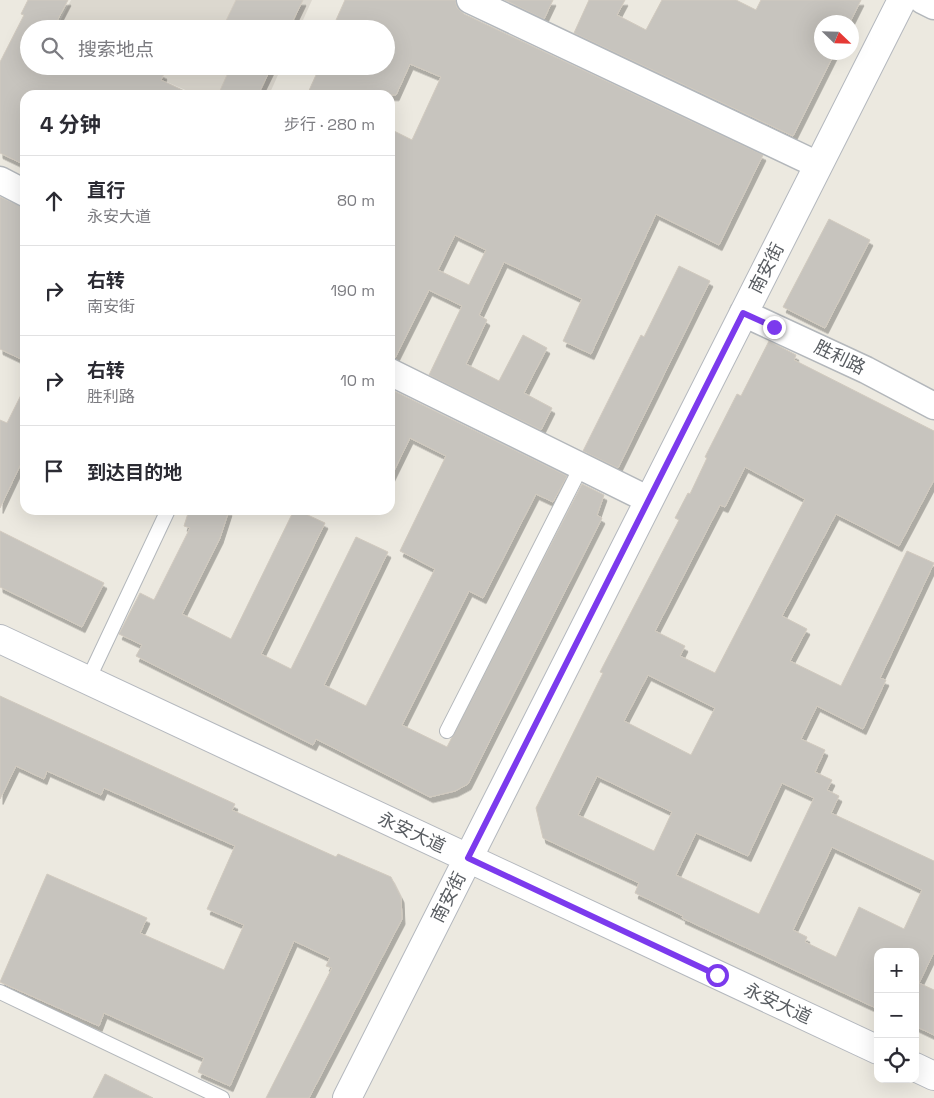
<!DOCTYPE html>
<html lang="zh">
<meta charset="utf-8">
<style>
body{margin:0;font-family:"Space Grotesk","Noto Sans SC",sans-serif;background:#f7f7f7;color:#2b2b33}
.controls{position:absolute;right:15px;bottom:15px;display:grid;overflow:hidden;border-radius:10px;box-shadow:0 5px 20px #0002}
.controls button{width:45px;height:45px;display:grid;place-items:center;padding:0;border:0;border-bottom:1px solid #e1e1e2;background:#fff;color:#2b2b33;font:25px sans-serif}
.compass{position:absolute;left:814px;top:15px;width:45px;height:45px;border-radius:50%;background:#fff;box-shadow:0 5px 20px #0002;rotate:113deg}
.stop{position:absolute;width:15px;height:15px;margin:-11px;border:4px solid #7c3aed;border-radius:50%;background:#fff}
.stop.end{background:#7c3aed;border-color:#fff;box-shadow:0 1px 5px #0008}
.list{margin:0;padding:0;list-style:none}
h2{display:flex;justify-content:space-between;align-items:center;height:65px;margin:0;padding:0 20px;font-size:21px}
h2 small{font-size:16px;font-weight:400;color:#7c7c81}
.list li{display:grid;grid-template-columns:32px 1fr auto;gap:15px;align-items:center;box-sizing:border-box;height:90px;padding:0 20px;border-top:1px solid #e1e1e2}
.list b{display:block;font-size:19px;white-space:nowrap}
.list p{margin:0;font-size:16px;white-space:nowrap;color:#7c7c81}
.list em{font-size:16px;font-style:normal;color:#7c7c81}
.icon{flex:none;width:28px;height:28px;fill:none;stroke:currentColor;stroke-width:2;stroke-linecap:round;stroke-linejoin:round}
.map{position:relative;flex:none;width:934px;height:1098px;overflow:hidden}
.search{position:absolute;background:#fff;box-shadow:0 5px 20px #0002;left:20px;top:20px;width:375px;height:55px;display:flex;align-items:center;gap:12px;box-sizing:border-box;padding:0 18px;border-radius:28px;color:#7c7c81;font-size:19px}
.panel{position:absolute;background:#fff;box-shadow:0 5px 20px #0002;left:20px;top:90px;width:375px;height:425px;border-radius:15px}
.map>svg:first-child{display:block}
</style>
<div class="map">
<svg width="934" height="1098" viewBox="0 0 934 1098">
<defs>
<filter id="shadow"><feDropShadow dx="3" dy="5.5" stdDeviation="0" flood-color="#0004"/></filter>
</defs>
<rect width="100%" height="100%" fill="#ece9e0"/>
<path fill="#dcd8cf" d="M71,0h241l-13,29h-243z
M37,66h245l-13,29h-72l-30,-13 -6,13z"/>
<path fill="#c7c4be" stroke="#d1cabf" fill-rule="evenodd" filter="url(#shadow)" d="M28,0h40l-15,29h-24v37h118l17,8 -3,6 32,15h-168v70l-25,-12v-91l24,-47 -3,-1z
M236,0h67l-14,29h-67z
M345,0h110l2,8 7,6 299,141 -44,90 -63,-31 -65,140 -28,-13 19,-42 -78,-37 -25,53 8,5 -21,44 33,17 24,-46 24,13 -23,45 28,15 -11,22 -112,-55 33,-69 -33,-16 -34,68 -5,-1v-228l22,11 29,-63 -31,-13 -14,31h-89l13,-29h66v-37h-54zM455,235l31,15 -17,35 -31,-15z
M505,0h48l-9,19z
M589,0h36l-8,15 29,15 16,-30h74l20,10 5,-10h100l-11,22h-28v30h13l-42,84 -219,-103z
M231,66h41l-14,29h-40z
M0,197l25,11v153l-25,-12z
M829,219l41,21 -45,88 -42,-21z
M679,266l31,15 -92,187 -35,-17 58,-116 3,2z
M769,341l27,14 -2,5 140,71v49l-35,66 -63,-32 -54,102 25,13 -17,32 51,25 66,-135 27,12 -54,115 6,2 -23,49 -46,-23 -16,33 24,11 -10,22 17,8 -5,10 12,6 -8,17 103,48v91l-15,31 15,7v45l-19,-9v-74h-37v57l-196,-91 1,-2 -48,-23 4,-10 -96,-45 -7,-30 67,-135 -3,-1 79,-152 -4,-2 13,-25 2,1 17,-36 -2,-1 32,-63 4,2zM745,467l60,32 -90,174 -35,-17 5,-10 -30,-15 65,-126 5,2zM648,675l67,33 -24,47 -67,-34zM597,776l75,36 -18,39 -76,-36zM782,783l32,15 -55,116 -83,-39 20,-42 52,23zM832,847l90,43 -18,39 -45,-22 -23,50 -31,-15 2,-5 -14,-7z
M25,387v68l-25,53v-88l7,3z
M390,389l177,87 -14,26 -17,-8 -53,104 -14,-7 -67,134 45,22 135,-263 22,11 -7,20 5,3 -134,266 -13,7 -25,6 -114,-58 -3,6 -177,-89 6,-11 -23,-11 21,-41 14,7 36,-72 -6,-2 5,-16h40l-9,28 -38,76 49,25 63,-129h3l28,13 -64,131 30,15 65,-132 32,15 -64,133 42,21 69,-137 -35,-18 46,-95 -36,-18 -20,41z
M0,531l104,52 -22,44 -82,-40z
M0,696l235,108 -3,6 104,47 2,-3 53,23 10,20 1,22 -93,179h-43l66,-130 -6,-2 4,-8 -36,-17 -64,145 -32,-14 6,-14 -100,-45 -5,13 -99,-44 47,-108 100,44 -7,15 84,37 20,-45 -37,-16 28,-63 -131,-58 -3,7 -54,-24 -3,8 -28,-13 -16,33z
M105,1074l48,24h-60z"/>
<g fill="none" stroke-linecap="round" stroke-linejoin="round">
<g stroke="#b3b7bb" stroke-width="16">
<path id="lane" d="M88,680l80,-170
M447,731l134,-264
M0,992l222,106"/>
</g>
<g stroke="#b3b7bb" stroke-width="29">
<path id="street" d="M470,0l348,165
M922,0l12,6
M0,180l25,13
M743,313l123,57 68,36
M390,372l259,128"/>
</g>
<g stroke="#b4b8be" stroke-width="30">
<path id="secondary" d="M0,639l878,411
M915,1067l19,9
M347,1098l555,-1098"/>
</g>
<use href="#lane" stroke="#fff" stroke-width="14"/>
<use href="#street" stroke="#fff" stroke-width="26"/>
<use href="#secondary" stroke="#fff" stroke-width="28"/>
</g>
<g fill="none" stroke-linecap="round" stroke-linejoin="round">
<path stroke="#7c3aed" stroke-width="6" d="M717,975l-249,-117 275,-545 31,14"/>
</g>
<g text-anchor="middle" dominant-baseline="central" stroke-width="5" stroke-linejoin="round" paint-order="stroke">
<g font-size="18" fill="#595d62" stroke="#fff">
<text transform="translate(766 268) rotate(-63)">南安街</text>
<text transform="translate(840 357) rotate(26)">胜利路</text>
<text transform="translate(412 832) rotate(25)">永安大道</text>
<text transform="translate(448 897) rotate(-63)">南安街</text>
<text transform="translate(778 1003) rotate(25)">永安大道</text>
</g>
</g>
</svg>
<div class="controls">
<button>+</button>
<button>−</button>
<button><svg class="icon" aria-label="locate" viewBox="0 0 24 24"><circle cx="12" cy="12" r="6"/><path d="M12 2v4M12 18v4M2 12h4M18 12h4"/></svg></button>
</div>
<svg class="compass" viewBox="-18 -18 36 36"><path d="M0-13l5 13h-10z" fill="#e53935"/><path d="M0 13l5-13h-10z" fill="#7c7c81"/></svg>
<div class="stop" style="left:717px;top:975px"></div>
<div class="stop end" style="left:774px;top:327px"></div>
<div class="search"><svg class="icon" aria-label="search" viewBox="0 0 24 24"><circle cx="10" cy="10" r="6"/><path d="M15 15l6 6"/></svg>搜索地点</div>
<section class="panel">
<h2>4 分钟<small>步行 · 280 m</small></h2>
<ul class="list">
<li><svg class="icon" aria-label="ahead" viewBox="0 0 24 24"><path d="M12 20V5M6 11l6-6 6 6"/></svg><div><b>直行</b><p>永安大道</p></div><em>80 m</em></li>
<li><svg class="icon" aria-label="right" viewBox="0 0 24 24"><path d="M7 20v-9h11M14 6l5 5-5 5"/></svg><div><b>右转</b><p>南安街</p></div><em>190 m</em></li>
<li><svg class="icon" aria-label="right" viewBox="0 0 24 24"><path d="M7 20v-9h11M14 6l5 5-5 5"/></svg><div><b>右转</b><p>胜利路</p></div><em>10 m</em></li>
<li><svg class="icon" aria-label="arrive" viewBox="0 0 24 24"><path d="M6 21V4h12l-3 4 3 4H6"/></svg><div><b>到达目的地</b></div></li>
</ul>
</section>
</div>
